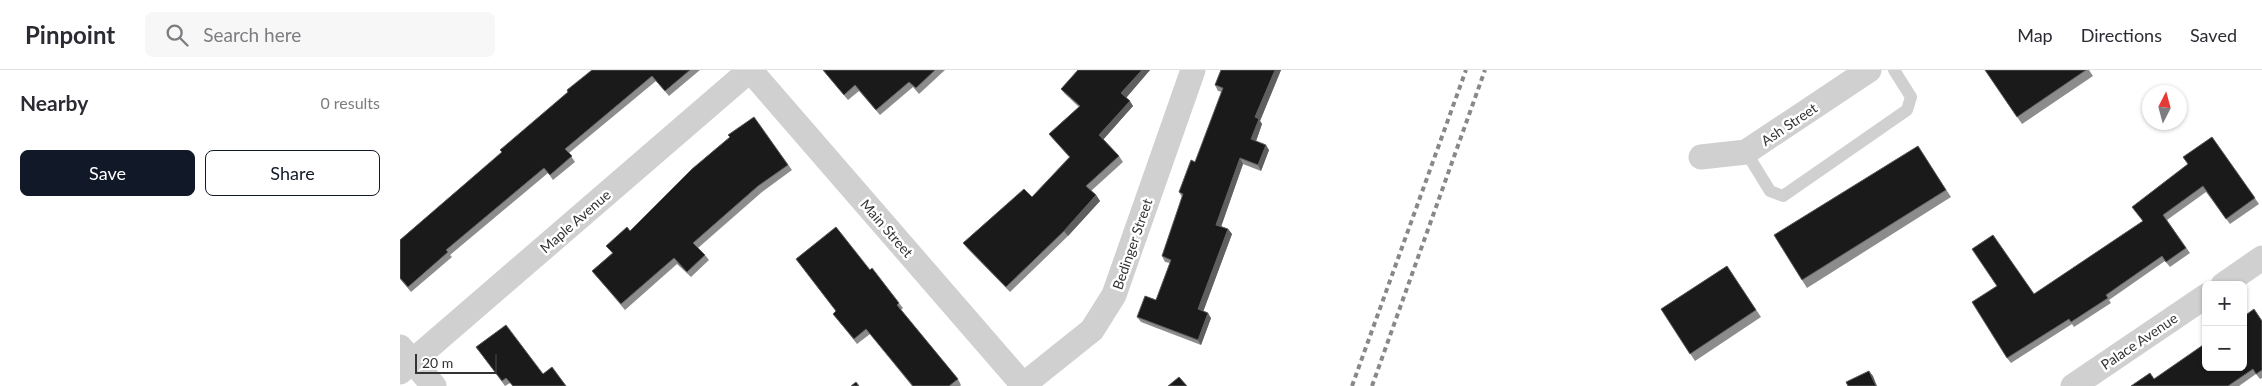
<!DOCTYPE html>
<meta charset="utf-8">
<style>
body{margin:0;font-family:Lato,sans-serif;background:#f7f7f7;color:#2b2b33}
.controls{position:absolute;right:15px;bottom:15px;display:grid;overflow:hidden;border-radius:8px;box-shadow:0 1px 4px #0004}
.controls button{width:45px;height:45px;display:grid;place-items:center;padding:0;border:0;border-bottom:1px solid #e1e1e2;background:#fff;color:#2b2b33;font:25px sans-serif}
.compass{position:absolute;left:1742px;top:15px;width:45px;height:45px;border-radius:50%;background:#fff;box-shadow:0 1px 4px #0004;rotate:6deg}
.scale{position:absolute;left:15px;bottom:12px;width:82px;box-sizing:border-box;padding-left:5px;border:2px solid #333;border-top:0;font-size:14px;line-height:18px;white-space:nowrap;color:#333;-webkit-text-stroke:4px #fff;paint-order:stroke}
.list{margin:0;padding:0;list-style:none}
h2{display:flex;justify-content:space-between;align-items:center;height:65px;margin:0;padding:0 20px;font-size:21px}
h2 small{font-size:16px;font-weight:400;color:#7c7c81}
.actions{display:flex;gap:10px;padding:15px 20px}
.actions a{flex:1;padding:11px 0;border:1px solid #111827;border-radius:8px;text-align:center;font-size:18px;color:#111827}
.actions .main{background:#111827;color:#fff}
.icon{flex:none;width:28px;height:28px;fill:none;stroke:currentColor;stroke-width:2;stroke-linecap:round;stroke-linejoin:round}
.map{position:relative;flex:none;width:1862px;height:316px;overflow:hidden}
header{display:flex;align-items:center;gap:30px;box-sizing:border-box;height:70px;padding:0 25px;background:#fff;border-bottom:1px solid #e1e1e2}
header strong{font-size:24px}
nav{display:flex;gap:28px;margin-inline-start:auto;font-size:18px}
.search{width:350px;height:45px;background:#f7f7f7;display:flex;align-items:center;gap:12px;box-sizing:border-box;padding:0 18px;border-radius:8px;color:#7c7c81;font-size:19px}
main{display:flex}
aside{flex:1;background:#fff}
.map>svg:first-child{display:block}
</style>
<header>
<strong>Pinpoint</strong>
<div class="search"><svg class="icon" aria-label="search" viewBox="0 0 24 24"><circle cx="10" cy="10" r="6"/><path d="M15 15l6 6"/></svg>Search here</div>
<nav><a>Map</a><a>Directions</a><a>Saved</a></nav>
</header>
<main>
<aside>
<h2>Nearby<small>0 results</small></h2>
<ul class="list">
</ul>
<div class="actions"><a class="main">Save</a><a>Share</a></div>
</aside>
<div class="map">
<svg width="1862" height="316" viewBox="0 0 1862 316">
<rect width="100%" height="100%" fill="#fff"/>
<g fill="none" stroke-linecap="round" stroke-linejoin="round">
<path stroke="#d0d0d0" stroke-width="12" d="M1346,82l24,39 13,5 124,-86 4,-13 -17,-27"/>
<path stroke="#d0d0d0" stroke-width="25" d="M350,0l274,316
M1301,87l45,-5 123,-82
M1823,215l39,-27
M0,277l34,39
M0,302l350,-302
M622,316l70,-56 22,-35 79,-225
M1673,316l133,-90"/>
<path stroke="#888" stroke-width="4" stroke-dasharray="5 4" stroke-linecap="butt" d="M952,316l114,-316
M972,316l113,-316"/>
</g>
<path fill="#8c8c8c" d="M192,0h108l-31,26 -13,-15 -87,72 6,9 -22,18 -5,-7 -98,82 2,2 -41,35 -11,-13v-39l102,-88z
M423,0h122l-26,24 -6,-7 -33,28 -21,-24 -11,9z
M678,0h72l-24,28 7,8 -30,33 16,17 4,6 -32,29 5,4 4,6 -32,35 -58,56 -43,-44 -4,-5 69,-46 37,-40 -16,-18 -4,-5 30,-27 -14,-13 -4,-5z
M821,0h60l-21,51 2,3 -6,17 13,9 -8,21 -18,-7 -22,62 7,3 4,5 -29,77 8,7 -10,27 -60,-23 -4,-5 19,-17 14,-37 -5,-1 -3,-6 20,-59 -3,-5 16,-30 27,-70 -4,-1 -3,-6z
M1585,0h104l4,6 -71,48z
M354,47l38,53 -30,22 -64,56 7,7 4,5 -18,17 -14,-13 -52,46 -33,-39 20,-18 -6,-7 24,-15z
M1812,67l47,67 -29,20 -24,-32 -39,28 23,33 -20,14 -5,-6 -56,39 2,3 -37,24 -2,-3 -61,39 -4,-5 27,-64 109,-73 45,-57z
M1523,84l28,43 -144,91 -5,-8z
M1327,196l34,51 -66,44 -34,-52z
M470,200l29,33 4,5 -2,2 57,69 3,6 -1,1h-48l-42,-52 -13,10 -24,-30 3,-2z
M1862,251v57l-2,1 -4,-5 -17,12h-108l23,-7z
M76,277l67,27 -33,9 -5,3z"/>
<path fill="#5f5f5f" d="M742,0h8l-25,29 -4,-6z
M875,0h6l-21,51 2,3 -7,20 -4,-5 4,-22z
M730,31l3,5 -30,34 -4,-5z
M866,75l3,5 -8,21 -3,-6z
M840,88l3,6 -23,66 -4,-5z
M696,125l4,6 -32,35 -4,-5z
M828,159l4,5 -30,81 -4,-6z
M808,243l3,5 -10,27 -3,-5z
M1469,301l4,5 4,10h-1z"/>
<path fill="#1a1a1a" stroke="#5f5f5f" d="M192,0h98l-25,21 -13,-15 -87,73 7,7 -22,19 -6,-7 -98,82 2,2 -40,35 -8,-9v-38l102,-88 -2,-2 68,-58 -1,-2z
M423,0h112l-19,18 -7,-6 -33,28 -21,-25 -11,10z
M678,0h64l-21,23 9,8 -31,34 20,21 -33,30 10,9 -32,36 -58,56 -43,-44 61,-54 8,8 38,-40 -21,-23 31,-28 -19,-17z
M821,0h54l-20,47 4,2 -8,20 15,6 -8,20 -18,-7 -24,67 12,4 -30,80 10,4 -10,27 -61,-23 8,-21 11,4 15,-40 -9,-4 21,-62 -4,-2 12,-32 4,2 28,-74 -8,-3z
M1585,0h101l-69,47z
M354,47l34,48 -30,21 -65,57 12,12 -18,17 -13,-14 -53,46 -29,-33 21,-18 -7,-7 21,-19 3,4 62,-62 38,-32 -2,-2z
M1812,67l43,61 -29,21 -23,-33 -40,29 23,33 -20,14 -4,-6 -56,39 2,3 -37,24 -2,-3 -62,39 -35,-56 25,-16 -25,-37 21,-14 41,59 109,-73 -11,-14 56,-43 -5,-7z
M1518,76l28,44 -144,90 -28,-45z
M436,157l34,43 2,-2 27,35 -2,2 61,74 -9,7h-36l-47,-57 -12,10 -21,-25 3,-3 -40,-52z
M1327,196l29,44 -66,44 -29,-45z
M1854,239l8,12v49l-6,4 -3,-5 -25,17h-97l19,-13 4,6 52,-36v24h37v-50z
M106,255l37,49 9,-7 14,19h-53l-7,-8 -4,3 -26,-34z
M1469,301l7,15h-28l-2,-4z
M779,307l8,9h-19z
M456,312l3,4h-8z"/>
<g text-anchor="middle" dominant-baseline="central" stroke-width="5" stroke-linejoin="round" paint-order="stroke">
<g font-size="14" fill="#333" stroke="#fff">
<text transform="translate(1389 54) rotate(-34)">Ash Street</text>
<text transform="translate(175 151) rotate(-41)">Maple Avenue</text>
<text transform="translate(487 158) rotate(49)">Main Street</text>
<text transform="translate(732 174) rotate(-71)">Bedinger Street</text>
<text transform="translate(1739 271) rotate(-34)">Palace Avenue</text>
</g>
</g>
</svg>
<div class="controls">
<button>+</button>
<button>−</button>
</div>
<svg class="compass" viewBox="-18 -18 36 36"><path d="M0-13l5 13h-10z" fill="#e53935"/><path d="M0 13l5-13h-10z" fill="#7c7c81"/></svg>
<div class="scale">20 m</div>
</div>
</main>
